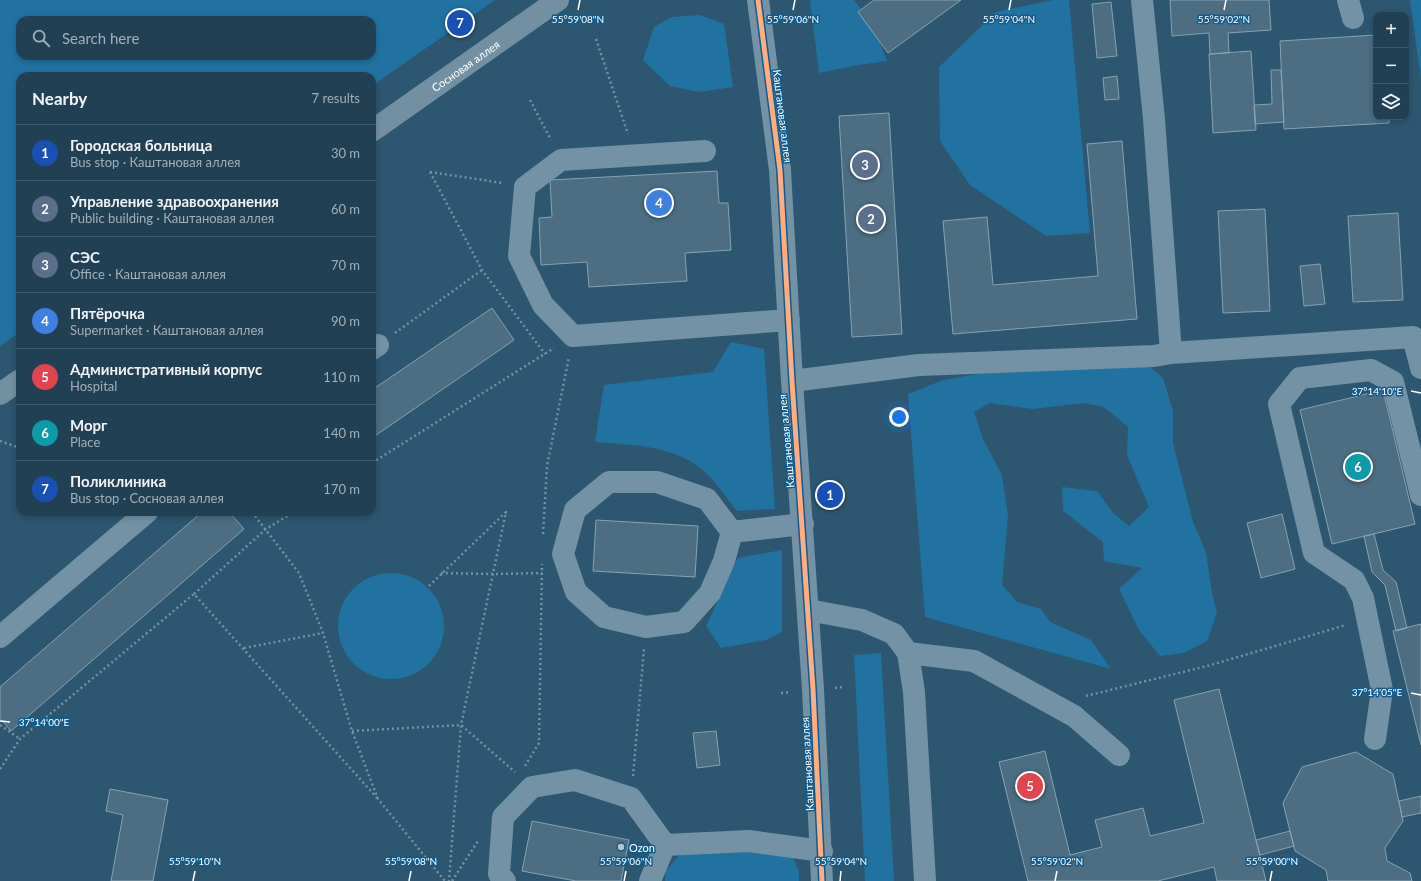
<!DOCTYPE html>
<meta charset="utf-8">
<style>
body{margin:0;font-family:Lato,sans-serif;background:#2a475a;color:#f1f3f6}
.controls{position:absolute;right:12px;top:12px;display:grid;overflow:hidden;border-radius:8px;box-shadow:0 2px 6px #0003}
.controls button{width:36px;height:36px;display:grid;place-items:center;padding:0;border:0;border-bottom:1px solid #3f596b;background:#224054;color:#f1f3f6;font:20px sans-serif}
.you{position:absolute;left:899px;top:417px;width:14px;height:14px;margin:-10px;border:3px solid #fff;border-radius:50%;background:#1a73e8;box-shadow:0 0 0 6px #1a73e833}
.badge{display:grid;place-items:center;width:26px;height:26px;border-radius:50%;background:#bca0f2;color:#fff;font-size:13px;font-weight:700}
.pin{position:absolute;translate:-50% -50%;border:2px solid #fff;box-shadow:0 1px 4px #0006}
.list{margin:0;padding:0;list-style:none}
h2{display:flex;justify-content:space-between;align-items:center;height:52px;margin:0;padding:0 16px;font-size:17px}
h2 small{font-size:13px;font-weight:400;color:#a2afb8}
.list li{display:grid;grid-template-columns:26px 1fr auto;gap:12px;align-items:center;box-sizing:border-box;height:56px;padding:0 16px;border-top:1px solid #3f596b}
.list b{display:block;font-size:15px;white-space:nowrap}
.list p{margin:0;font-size:13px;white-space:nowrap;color:#a2afb8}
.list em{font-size:13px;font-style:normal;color:#a2afb8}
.icon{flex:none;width:22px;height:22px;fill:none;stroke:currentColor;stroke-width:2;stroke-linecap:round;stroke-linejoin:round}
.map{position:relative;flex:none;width:1421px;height:881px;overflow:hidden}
.search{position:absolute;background:#224054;box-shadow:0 2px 6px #0003;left:16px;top:16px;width:360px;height:44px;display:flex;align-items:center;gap:10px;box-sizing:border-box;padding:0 14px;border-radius:12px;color:#a2afb8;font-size:15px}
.panel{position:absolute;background:#224054;box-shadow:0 2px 6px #0003;left:16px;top:72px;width:360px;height:444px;border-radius:12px}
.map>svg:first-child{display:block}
</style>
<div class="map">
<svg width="1421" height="881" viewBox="0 0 1421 881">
<rect width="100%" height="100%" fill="#2d5670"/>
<path fill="#2172a1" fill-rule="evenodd" d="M0,0h495l-123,86v-10h-352v256l-20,14zM20,20h352v36h-352z
M810,0h44l19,25 14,36 -29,4 -39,8z
M1053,0h16l21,233 -44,3 -76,-51 -30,-44 -1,-74 57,-55z
M1410,0h11v78z
M700,15l24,9 9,63 -34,5 -29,-6 -27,-26 11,-33 18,-10z
M731,342l33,7 11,160 -38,2c-10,-12 -19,-27 -31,-38 -29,-28 -73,-28 -111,-31l9,-57 109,-13z
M1139,358l24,20 10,33v32l20,79 13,30 6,41 5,20 -10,28 -23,12 -24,3 -21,-26 -20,-41 23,-21 -38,-7 -1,-19 -40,-31 -1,-24 35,4 16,22 16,13 20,-19 -22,-52 1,-28 -24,-20 -20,-4 -51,6 -43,-6 -16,9 9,27 19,36 6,41 -6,69 15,17 24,7 9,13 41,18 20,29 -186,-52 -17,-223 35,-14 44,-8z
M782,550v82l-16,8 -45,8 -15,-22 32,-68z
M338 626a53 53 0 1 1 106 0a53 53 0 1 1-106 0Z
M881,653l13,228h-29l-11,-226z
M688,845l101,4 10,22v10h-134l1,-10z"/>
<path fill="#4c6d82" stroke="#88a2b3" d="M874,0h87l-73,53 -30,-41z
M1170,0h99l2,30 -43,3 1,20 -19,1 -1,-21 -37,3z
M1111,2l6,54 -20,2 -5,-54z
M1376,35v82h13v6l-105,6 -4,-88z
M1251,51l5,79 -43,3 -4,-79z
M1271,70h10l3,52 -29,2 -1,-19 18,-1z
M1117,76l2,23 -14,1 -2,-22z
M889,113l13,221 -50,3 -13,-221z
M1122,141l15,178 -184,15 -10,-113 44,-4 6,68 105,-9 -11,-132z
M717,171l2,32h9l3,47 -46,3 2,28 -98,6 -2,-25 -46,3 -2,-47 13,-1 -2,-37z
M1265,209l5,102 -47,2 -5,-102z
M1398,213l5,87 -50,2 -5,-86z
M1320,264l5,40 -21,2 -4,-40z
M492,308l22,32 -142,98v-48z
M1383,390l32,134 -83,20 -32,-134z
M202,512h27l15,17 -233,202 -11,-13v-31z
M1282,514l13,55 -34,9 -14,-55z
M596,520l102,6 -3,51 -102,-6z
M1374,534l9,36 13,12 11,46 -11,3 -11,-46 -13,-13 -8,-36z
M1421,624v121l-28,-114z
M1219,689l47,192h-49l-3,-14 -56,14h-130l-29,-119 46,-11 25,104 32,-8 -7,-27 48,-12 7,28 54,-13 -30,-123z
M716,731l4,34 -23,3 -4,-35z
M1356,752l37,22 10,47 -18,27 2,13 23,12 2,8h-84l-2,-11 -31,-19 -12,-48 19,-36z
M110,789l58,11 -15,81h-42l12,-66 -17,-4z
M1421,796v17l-19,4 -3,-16z
M532,821l97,19 -8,41h-45l-54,-10z
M1290,831l4,15 -34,9 -4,-15z"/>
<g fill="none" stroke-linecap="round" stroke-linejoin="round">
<path stroke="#7492a5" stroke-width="2.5" stroke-dasharray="2 3" stroke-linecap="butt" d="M596,39l32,95
M530,100l21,40
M430,172l52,98 63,84
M430,172l72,11
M395,333l87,-63
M0,441l20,7
M372,463l182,-115
M252,512l47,61 24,60 29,98 26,68 67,82
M543,534l4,-68 22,-109
M441,573l53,1 48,-1
M429,586l77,-74 -45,213 -12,156
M194,594l72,-65 28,-17
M244,648l79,-15
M835,688l8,-1
M781,693l9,-1
M1086,696l125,-31 135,-40
M0,725l20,14
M352,731l109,-6 54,47
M525,766l14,-23 3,-179
M0,769l20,-30 174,-145 184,205
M633,776l11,-127
M452,881l26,-40"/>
<path stroke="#7492a5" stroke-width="22" d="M758,0l22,170 12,211 21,308 9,192
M1142,0l12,119 17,234
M1348,0l5,18
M705,151l-144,9 -36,27 -6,69 24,49 30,31 216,-16
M372,349l6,-4
M792,381l127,-16 235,-9 17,-3 242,-16 8,31
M609,482h48l50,17 25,33 -8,29 -14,32 -26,29 -38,5 -42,-10 -28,-25 -13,-38 12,-44z
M732,532l71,-8
M808,610l54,10 32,14 14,19 6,39 11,189
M0,637l147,-125
M908,653l66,8 100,55 45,39
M1375,739l7,-49 -19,-92 -9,-18 -40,-27 -35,-149 21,-26 71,-8 22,12 28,113
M665,845l84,-4 73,10
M505,881l-6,-7 4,-57 29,-30 43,-7 56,18 34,47
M650,881l15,-36"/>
<g stroke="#7390a3" stroke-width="22">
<path id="s1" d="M372,131l186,-131"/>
<path d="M0,394l20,-14"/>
</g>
<g stroke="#115c8c" stroke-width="8">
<path id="cycleway" d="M758,0l22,170 12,211 21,308 9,192"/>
</g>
<use href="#cycleway" stroke="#ffac80" stroke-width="5"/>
</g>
<path fill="none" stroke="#fff" stroke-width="1.5" d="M578,10l2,-10M793,10l2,-10M1009,10l2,-10M1224,10l2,-10M1411,391l10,2M1411,693l10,2M0,721l10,1M193,881l2,-10M409,881l2,-10M624,881l2,-10M840,881l1,-10M1055,881l2,-10M1270,881l2,-10"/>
<circle fill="#b6c4cd" stroke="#115c8c" stroke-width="1.5" cx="621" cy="847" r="4"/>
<g text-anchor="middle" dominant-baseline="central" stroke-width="3" stroke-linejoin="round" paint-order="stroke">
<g font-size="11" fill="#fff" stroke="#115c8c">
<text stroke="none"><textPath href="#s1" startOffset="114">Сосновая аллея</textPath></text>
<text transform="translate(783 116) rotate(83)">Каштановая аллея</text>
<text transform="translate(786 441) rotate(-95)">Каштановая аллея</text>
<text transform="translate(807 764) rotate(-93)">Каштановая аллея</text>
</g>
<g font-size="11" fill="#fff" stroke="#115c8c" text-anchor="start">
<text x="629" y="847">Ozon</text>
</g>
</g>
<g font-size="10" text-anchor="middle" fill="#fff" stroke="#115c8c" stroke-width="3" stroke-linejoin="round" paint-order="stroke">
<text x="578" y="23">55°59'08"N</text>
<text x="793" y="23">55°59'06"N</text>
<text x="1009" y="23">55°59'04"N</text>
<text x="1224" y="23">55°59'02"N</text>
<text x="1377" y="395">37°14'10"E</text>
<text x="1377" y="696">37°14'05"E</text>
<text x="44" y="726">37°14'00"E</text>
<text x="195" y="865">55°59'10"N</text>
<text x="411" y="865">55°59'08"N</text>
<text x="626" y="865">55°59'06"N</text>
<text x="841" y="865">55°59'04"N</text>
<text x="1057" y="865">55°59'02"N</text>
<text x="1272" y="865">55°59'00"N</text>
</g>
</svg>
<div class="controls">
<button>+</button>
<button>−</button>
<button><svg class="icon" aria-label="layers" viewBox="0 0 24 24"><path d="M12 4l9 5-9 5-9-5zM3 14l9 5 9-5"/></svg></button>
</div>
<div class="you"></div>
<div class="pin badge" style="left:830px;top:495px;background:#1a4fb4">1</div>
<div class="pin badge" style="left:871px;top:219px;background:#5c6f8a">2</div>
<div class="pin badge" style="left:865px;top:165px;background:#5c6f8a">3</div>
<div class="pin badge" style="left:659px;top:203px;background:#3f7fe0">4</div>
<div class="pin badge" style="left:1030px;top:786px;background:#e0444e">5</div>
<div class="pin badge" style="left:1358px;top:467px;background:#0f9aa8">6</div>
<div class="pin badge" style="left:460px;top:23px;background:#1a4fb4">7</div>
<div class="search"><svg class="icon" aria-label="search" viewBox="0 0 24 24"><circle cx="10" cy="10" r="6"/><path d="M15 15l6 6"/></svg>Search here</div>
<section class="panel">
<h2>Nearby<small>7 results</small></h2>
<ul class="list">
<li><span class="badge" style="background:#1a4fb4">1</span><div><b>Городская больница</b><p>Bus stop · Каштановая аллея</p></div><em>30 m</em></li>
<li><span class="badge" style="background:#5c6f8a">2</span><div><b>Управление здравоохранения</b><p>Public building · Каштановая аллея</p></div><em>60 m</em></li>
<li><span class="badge" style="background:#5c6f8a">3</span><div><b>СЭС</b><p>Office · Каштановая аллея</p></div><em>70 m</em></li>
<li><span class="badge" style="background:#3f7fe0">4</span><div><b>Пятёрочка</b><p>Supermarket · Каштановая аллея</p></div><em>90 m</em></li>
<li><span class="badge" style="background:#e0444e">5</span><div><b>Административный корпус</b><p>Hospital</p></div><em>110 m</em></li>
<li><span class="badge" style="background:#0f9aa8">6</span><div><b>Морг</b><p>Place</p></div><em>140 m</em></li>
<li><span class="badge" style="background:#1a4fb4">7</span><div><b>Поликлиника</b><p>Bus stop · Сосновая аллея</p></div><em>170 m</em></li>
</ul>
</section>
</div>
